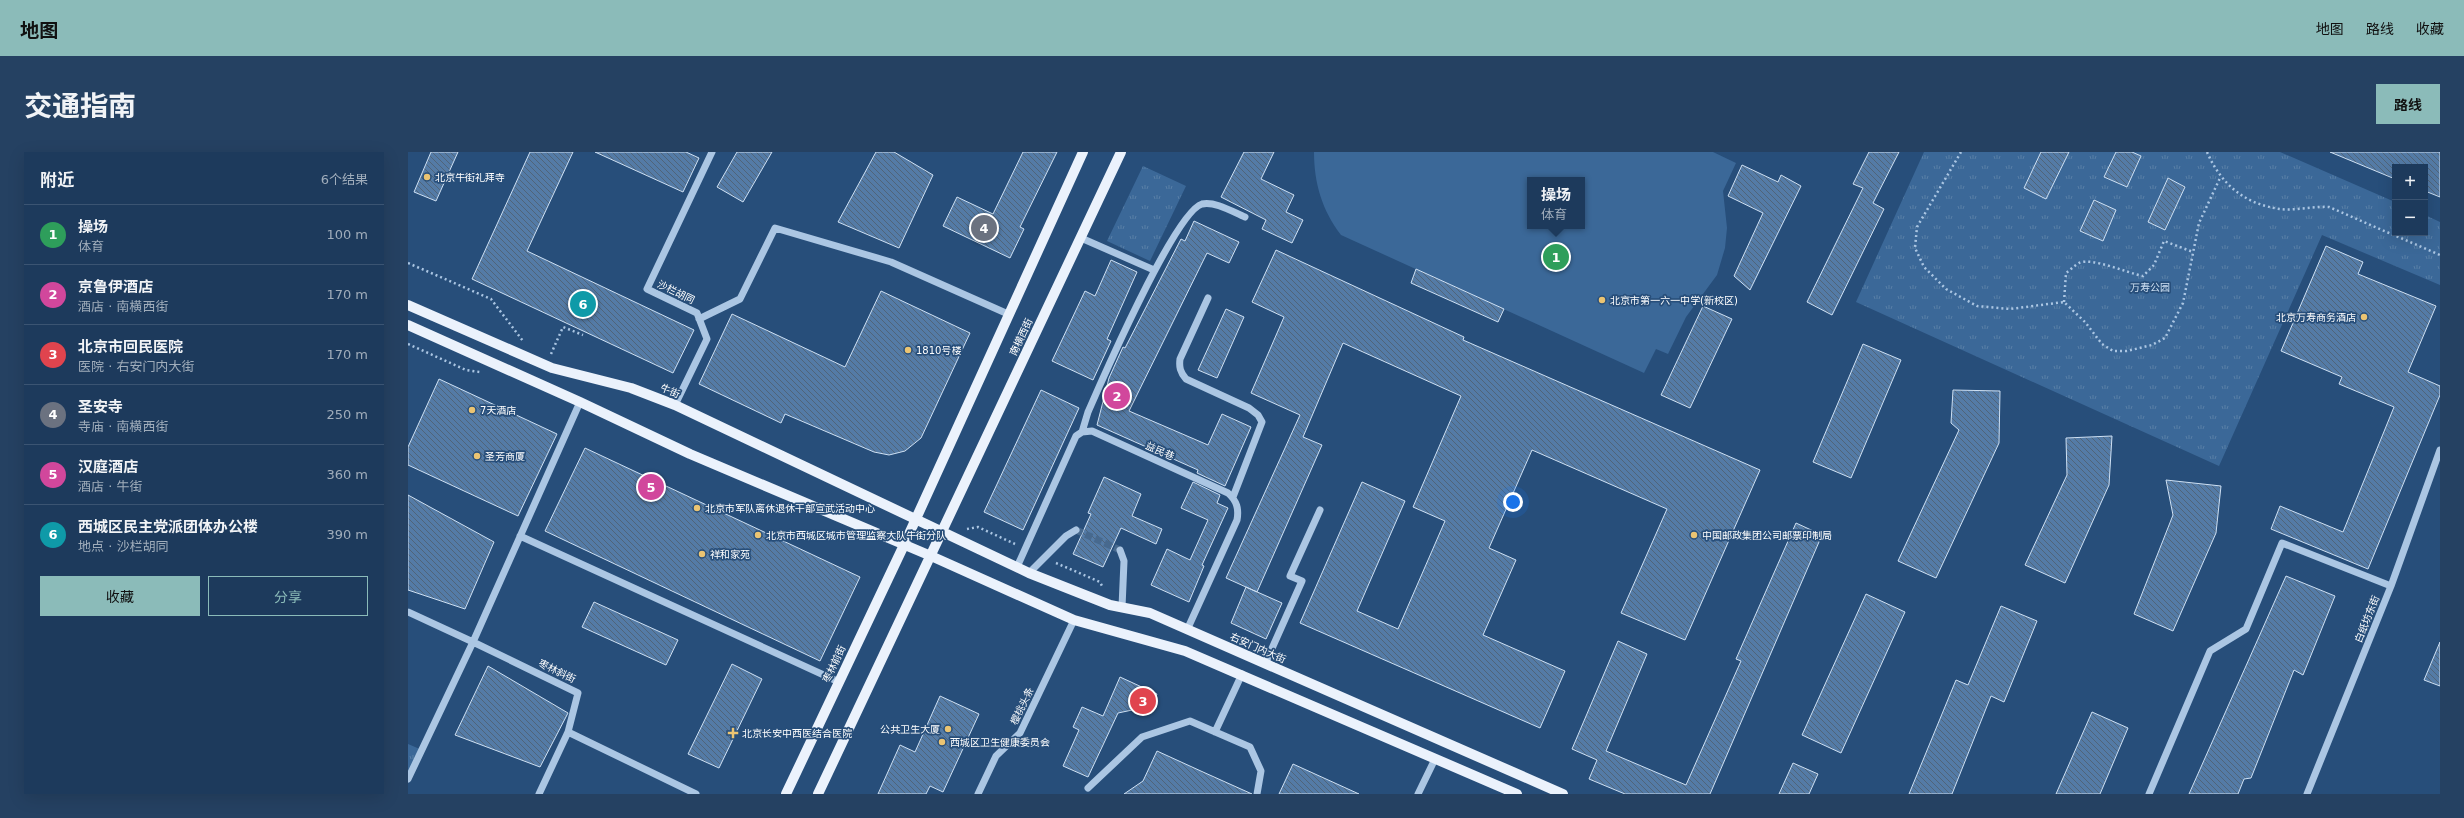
<!DOCTYPE html>
<html lang="zh">
<meta charset="utf-8">
<style>
body{margin:0;font-family:"DejaVu Sans","Noto Sans SC",sans-serif;background:#254162;color:#f1f3f6}
.controls{position:absolute;right:12px;top:12px;display:grid;overflow:hidden;border-radius:0px;box-shadow:0 4px 16px #0002}
.controls button{width:36px;height:36px;display:grid;place-items:center;padding:0;border:0;border-bottom:1px solid #3b5472;background:#1d3a5c;color:#f1f3f6;font:20px sans-serif}
.you{position:absolute;left:1105px;top:350px;width:14px;height:14px;margin:-10px;border:3px solid #fff;border-radius:50%;background:#1a73e8;box-shadow:0 0 0 6px #1a73e833}
.badge{display:grid;place-items:center;width:26px;height:26px;border-radius:50%;background:#8bbbb9;color:#fff;font-size:13px;font-weight:700}
.pin{position:absolute;translate:-50% -50%;border:2px solid #fff;box-shadow:0 1px 4px #0006}
.popup{position:absolute;left:1119px;top:25px;width:58px;height:52px;box-sizing:border-box;display:grid;place-content:center;border-radius:0px;background:#1d3a5c;filter:drop-shadow(0 1px 3px #0005);font-size:13px;white-space:nowrap;color:#a0adbb}
.popup b{font-size:15px;color:#f1f3f6}
.popup::after{content:'';position:absolute;left:50%;top:100%;margin-left:-8px;border:8px solid transparent;border-top-color:#1d3a5c}
.list{margin:0;padding:0;list-style:none}
h2{display:flex;justify-content:space-between;align-items:center;height:52px;margin:0;padding:0 16px;font-size:17px}
h2 small{font-size:13px;font-weight:400;color:#a0adbb}
.list li{display:grid;grid-template-columns:26px 1fr auto;gap:12px;align-items:center;box-sizing:border-box;height:60px;padding:0 16px;border-top:1px solid #3b5472}
.list b{display:block;font-size:15px;white-space:nowrap}
.list p{margin:0;font-size:13px;white-space:nowrap;color:#a0adbb}
.list em{font-size:13px;font-style:normal;color:#a0adbb}
.actions{display:flex;gap:8px;padding:12px 16px}
.actions a{flex:1;padding:9px 0;border:1px solid #8bbbb9;border-radius:0px;text-align:center;font-size:14px;color:#8bbbb9}
.actions .main{background:#8bbbb9;color:#111}
.map{position:relative;flex:none;width:2032px;height:642px;overflow:hidden;border-radius:0px}
header{display:flex;align-items:center;gap:24px;box-sizing:border-box;height:56px;padding:0 20px;background:#8bbbb9;color:#111}
header strong{font-size:19px}
nav{display:flex;gap:22px;margin-inline-start:auto;font-size:14px}
.intro{display:flex;align-items:center;justify-content:space-between;box-sizing:border-box;height:96px;padding:0 24px}
h1{margin:0;font-size:28px}
.button{padding:10px 18px;border-radius:0px;background:#8bbbb9;color:#111;font-size:14px;font-weight:700}
main{display:flex;gap:24px;padding:0 24px}
aside{flex:1;background:#1d3a5c;border-radius:0px;box-shadow:0 4px 16px #0002}
.map>svg:first-child{display:block}
</style>
<header>
<strong>地图</strong>
<nav><a>地图</a><a>路线</a><a>收藏</a></nav>
</header>
<div class="intro"><h1>交通指南</h1><a class="button">路线</a></div>
<main>
<aside>
<h2>附近<small>6个结果</small></h2>
<ul class="list">
<li><span class="badge" style="background:#2e9e5b">1</span><div><b>操场</b><p>体育</p></div><em>100 m</em></li>
<li><span class="badge" style="background:#d1479c">2</span><div><b>京鲁伊酒店</b><p>酒店 · 南横西街</p></div><em>170 m</em></li>
<li><span class="badge" style="background:#e0444e">3</span><div><b>北京市回民医院</b><p>医院 · 右安门内大街</p></div><em>170 m</em></li>
<li><span class="badge" style="background:#6b7280">4</span><div><b>圣安寺</b><p>寺庙 · 南横西街</p></div><em>250 m</em></li>
<li><span class="badge" style="background:#d1479c">5</span><div><b>汉庭酒店</b><p>酒店 · 牛街</p></div><em>360 m</em></li>
<li><span class="badge" style="background:#0f9aa8">6</span><div><b>西城区民主党派团体办公楼</b><p>地点 · 沙栏胡同</p></div><em>390 m</em></li>
</ul>
<div class="actions"><a class="main">收藏</a><a>分享</a></div>
</aside>
<div class="map">
<svg width="2032" height="642" viewBox="0 0 2032 642">
<defs>
<pattern id="grass-tufts" width="24" height="20" patternUnits="userSpaceOnUse"><rect width="24" height="20" fill="#3b6898"/><path d="M3 7l-1-3M5 7V3M7 7l1-3M15 17l-1-3M17 17v-4M19 17l1-3" fill="none" stroke="#587fa7"/></pattern>
<pattern id="building-back-hatch" width="6" height="6" patternUnits="userSpaceOnUse"><rect width="6" height="6" fill="#547ba6"/><path d="M-1 5l2 2M0 0l6 6M5-1l2 2" fill="none" stroke="#506479"/></pattern>
</defs>
<rect width="100%" height="100%" fill="#274e7a"/>
<path fill="url(#grass-tufts)" d="M1516,0h356l115,50v31h30v-18l15,7v63l-118,-50 -103,231 -363,-164z
M735,14l43,20 -36,75 -43,-20z
M0,592l14,6 -14,29z"/>
<path fill="#3b6898" fill-rule="evenodd" d="M906,0h399l23,11 -13,28 4,37 -2,20 -8,27 -31,42 -18,37 -12,-5 -12,24 -303,-138c-19,-25 -27,-52 -27,-83zM1122,28h52v46h-52z"/>
<path fill="url(#building-back-hatch)" stroke="#cee0f3" d="M23,0h27l-22,49 -22,-9z
M122,0h43l-46,99 167,79 -21,43 -201,-94z
M187,0h91l13,6 -16,34z
M329,0h35l-29,50 -26,-15z
M468,0h18l39,23 -34,73 -61,-26z
M615,0h34l-37,75 4,2 -14,29 -67,-32 14,-29 36,17z
M836,0h30l-13,27 33,16 -8,17 17,8 -11,23 -30,-14 4,-9 -45,-23z
M1461,0h30l-26,51 11,6 -52,106 -25,-13 56,-114 -10,-4z
M1633,0h28l-23,47 -22,-11z
M1708,0h16l9,4 -14,31 -23,-10z
M1922,0h110v45l-15,-6v-24h-30v12z
M1334,13l36,17 3,-7 20,11 -51,104 -16,-14 29,-63 -35,-17z
M1760,26l17,9 -20,43 -17,-8z
M1686,48l22,10 -13,31 -23,-10z
M786,69l45,21 -10,21 -22,-10 -78,158 79,34 14,-31 29,13 -26,59 -28,-13 1,-3 -101,-45 12,-47 14,-31 2,1 56,-109 4,2z
M1918,94l37,16 -5,12 78,32 -28,66 32,14v9l-72,174 -97,-40 9,-23 63,26 51,-125 -55,-23 3,-7 -61,-26z
M868,98l188,87 -1,3 297,130 -75,170 -64,-27 46,-104 -135,-59 -43,98 27,12 -33,75 82,36 -25,57 -240,-105 62,-141 43,19 -48,110 41,18 47,-108 -32,-14 48,-111 -118,-53 -40,94 19,8 -65,147 -31,-14 74,-163 -49,-22 33,-76 -32,-15z
M703,108l26,12 -30,67 4,2 -18,39 -41,-19 33,-70 10,5z
M1008,117l88,40 -6,13 -87,-39z
M473,139l89,42 -49,105 -16,13 -16,4 -15,-3 -89,-38 -4,9 -82,-39 33,-70 113,53z
M1295,154l29,13 -42,89 -29,-13z
M818,157l18,8 -27,61 -19,-8z
M1455,192l38,16 -50,118 -38,-16z
M31,227l118,55 -39,82 -110,-51v-18z
M633,238l38,18 -56,122 -39,-18z
M1545,238l47,1 -1,52 -63,135 -38,-17 61,-131 -8,-7z
M1704,284l-3,49 -44,98 -40,-18 42,-90 -1,-37z
M177,296l275,129 -40,84 -275,-130z
M696,325l37,17 -9,22 30,13 -6,15 -35,-16 -18,39 -30,-13 18,-40 -3,-1z
M1758,328l55,6 -5,47 -43,98 -39,-17 39,-99z
M785,330l27,13 -3,8 11,5 -26,57 2,1 -15,36 -38,-17 16,-36 23,11 18,-40 -27,-12z
M0,343l86,47 -29,67 -57,-19z
M1388,371l26,12 -112,259h-85l-36,-15 8,-19 -25,-11 46,-108 29,13 -41,97 80,34 55,-124 -5,-2z
M1878,424l49,20 -32,79 -9,-5 -43,108 -7,1 -6,15h-49z
M838,435l36,16 -16,36 -35,-16z
M1458,442l39,18 -64,141 -39,-18z
M186,450l84,38 -12,25 -84,-38z
M1593,454l36,15 -33,81 -13,-6 -39,98h-43l47,-114 12,5z
M2032,490v44l-16,-6z
M324,512l30,15 -43,89 -31,-14z
M80,514l80,47 -28,54 -85,-32z
M712,525l37,17 -9,20 -11,-5 -19,4 -30,64 -25,-11 16,-36 -6,-3 9,-20 21,9z
M532,544l39,18 -36,78 -13,-6 -4,8h-48l22,-49 15,7z
M1684,560l36,16 -28,66h-44z
M749,599l46,21 49,22h-128l19,-13z
M1385,611l25,11 -9,20h-30z
M885,612l66,30h-80z"/>
<g fill="none" stroke-linecap="round" stroke-linejoin="round">
<path stroke="#47698e" stroke-width="7" stroke-dasharray="7 3.5" stroke-linecap="butt" d="M668,378l44,20"/>
<path stroke="#abc6e3" stroke-width="2.5" stroke-dasharray="2 3" stroke-linecap="butt" d="M1553,0l-44,75 -2,21 9,19 22,22 31,17 33,3 54,-7 21,20 17,22 11,7h14l25,-6 13,-7 18,-35 16,-80 21,-45
M1799,0c14,32 37,52 73,57 15,2 32,-3 49,-2l111,48
M0,111l83,36 32,42
M1656,150l2,-29c4,-3 8,-7 13,-10 13,-6 48,10 64,13l11,-11 10,-24 29,11
M0,192l58,26 14,2
M143,202l12,-27 20,8
M559,377l11,-2 37,17
M648,411l44,19 3,6"/>
<path stroke="#abc6e3" stroke-width="7" d="M673,86l73,32
M800,146l-28,61c-1,8 0,13 6,20l63,29 9,7 4,7 -29,75
M291,167l41,-20 35,-71 116,34 117,52
M267,253l32,-66 -10,-26 -50,-24 65,-137
M674,280l6,-20c14,-32 87,-200 114,-208 13,-3 31,8 43,13
M112,384l319,146
M712,398l4,11 -2,46
M609,415l59,-131 6,-4 10,-1 136,62c9,8 11,16 9,27l-50,110
M621,421l37,-37 10,-6
M0,460l65,30 107,-240
M857,512l37,-83 -12,-5 30,-66
M160,580l128,62
M807,580l27,-58
M0,627l65,-137 105,51 -10,39 -29,62
M680,636l54,-51 48,-16 60,26 11,24 -4,23
M570,642l18,-38 24,-23 54,-113
M1010,642l17,-35
M1741,642l61,-143 36,-22 36,-86 109,43
M1899,642l84,-208 49,-136"/>
<path stroke="#ebf2fc" stroke-width="10" d="M0,153l144,63 79,20 44,17 354,168 81,32 40,8 413,181
M0,173l172,77 110,52 241,102 143,64 111,31 332,143
M378,642l118,-249 179,-393
M410,642l303,-642"/>
</g>
<g fill="#ebc472" stroke="#274e7a" stroke-width="1.5">
<circle cx="19" cy="25" r="4"/>
<circle cx="1194" cy="148" r="4"/>
<circle cx="1956" cy="165" r="4"/>
<circle cx="500" cy="198" r="4"/>
<circle cx="64" cy="258" r="4"/>
<circle cx="69" cy="304" r="4"/>
<circle cx="289" cy="356" r="4"/>
<circle cx="350" cy="383" r="4"/>
<circle cx="1286" cy="383" r="4"/>
<circle cx="294" cy="402" r="4"/>
<circle cx="540" cy="577" r="4"/>
<path d="M323 575h4v4h4v4h-4v4h-4v-4h-4v-4h4z"/>
<circle cx="534" cy="590" r="4"/>
</g>
<g text-anchor="middle" dominant-baseline="central" stroke-width="3.5" stroke-linejoin="round" paint-order="stroke">
<g font-size="10" fill="#fff" stroke="#274e7a" text-anchor="start">
<text x="27" y="25">北京牛街礼拜寺</text>
<text x="1202" y="148">北京市第一六一中学(新校区)</text>
<text x="1948" y="165" text-anchor="end">北京万寿商务酒店</text>
<text x="508" y="198">1810号楼</text>
<text x="72" y="258">7天酒店</text>
<text x="77" y="304">圣芳商厦</text>
<text x="297" y="356">北京市军队离休退休干部宣武活动中心</text>
<text x="358" y="383">北京市西城区城市管理监察大队牛街分队</text>
<text x="1294" y="383">中国邮政集团公司邮票印制局</text>
<text x="302" y="402">祥和家苑</text>
<text x="532" y="577" text-anchor="end">公共卫生大厦</text>
<text x="334" y="581">北京长安中西医结合医院</text>
<text x="542" y="590">西城区卫生健康委员会</text>
</g>
<g font-size="10" fill="#cee0f3" stroke="#274e7a">
<text x="1742" y="135">万寿公园</text>
</g>
<g font-size="10" fill="#fff" stroke="#274e7a">
<text transform="translate(268 140) rotate(26)">沙栏胡同</text>
<text transform="translate(613 185) rotate(-65)">南横西街</text>
<text transform="translate(262 239) rotate(23)">牛街</text>
<text transform="translate(752 299) rotate(24)">益民巷</text>
<text transform="translate(1959 467) rotate(-68)">白纸坊东街</text>
<text transform="translate(850 496) rotate(24)">右安门内大街</text>
<text transform="translate(426 512) rotate(-65)">枣林前街</text>
<text transform="translate(149 519) rotate(26)">枣林斜街</text>
<text transform="translate(614 554) rotate(-64)">樱桃头条</text>
</g>
</g>
</svg>
<div class="controls">
<button>+</button>
<button>−</button>
</div>
<div class="you"></div>
<div class="pin badge" style="left:1148px;top:105px;background:#2e9e5b">1</div>
<div class="popup"><b>操场</b>体育</div>
<div class="pin badge" style="left:709px;top:244px;background:#d1479c">2</div>
<div class="pin badge" style="left:735px;top:549px;background:#e0444e">3</div>
<div class="pin badge" style="left:576px;top:76px;background:#6b7280">4</div>
<div class="pin badge" style="left:243px;top:335px;background:#d1479c">5</div>
<div class="pin badge" style="left:175px;top:152px;background:#0f9aa8">6</div>
</div>
</main>
